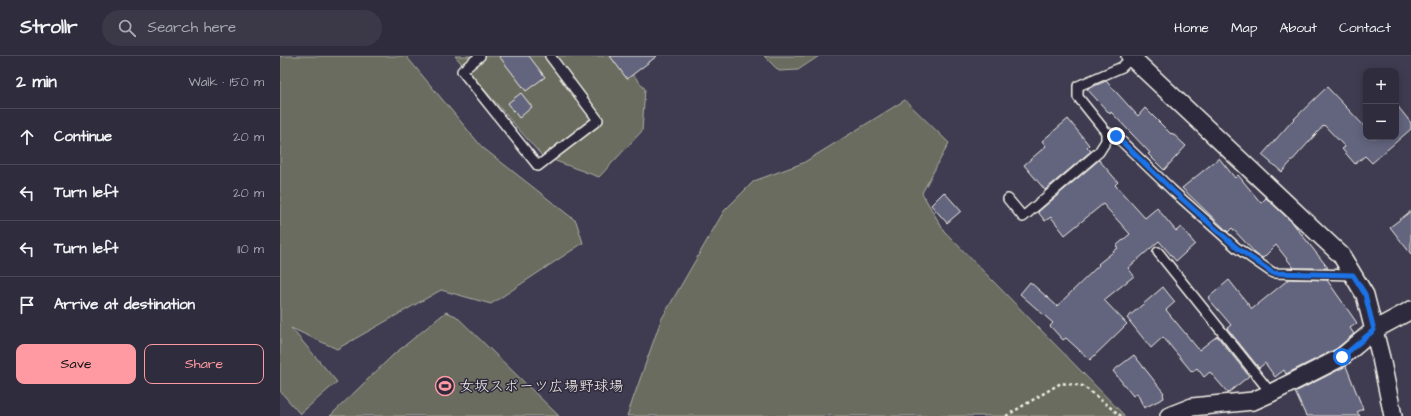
<!DOCTYPE html>
<meta charset="utf-8">
<style>
body{margin:0;font-family:"Architects Daughter","Klee One",sans-serif;background:#3b3948;color:#f1f3f6}
.controls{position:absolute;right:12px;top:12px;display:grid;overflow:hidden;border-radius:8px;box-shadow:0 2px 10px #0003}
.controls button{width:36px;height:36px;display:grid;place-items:center;padding:0;border:0;border-bottom:1px solid #4a4957;background:#2f2d3d;color:#f1f3f6;font:20px sans-serif}
.stop{position:absolute;width:12px;height:12px;margin:-9px;border:3px solid #1a73e8;border-radius:50%;background:#fff}
.stop.end{background:#1a73e8;border-color:#fff;box-shadow:0 1px 4px #0008}
.list{margin:0;padding:0;list-style:none}
h2{display:flex;justify-content:space-between;align-items:center;height:52px;margin:0;padding:0 16px;font-size:17px}
h2 small{font-size:13px;font-weight:400;color:#a7a8b0}
.list li{display:grid;grid-template-columns:26px 1fr auto;gap:12px;align-items:center;box-sizing:border-box;height:56px;padding:0 16px;border-top:1px solid #4a4957}
.list b{display:block;font-size:15px;white-space:nowrap}
.list em{font-size:13px;font-style:normal;color:#a7a8b0}
.actions{display:flex;gap:8px;padding:12px 16px}
.actions a{flex:1;padding:9px 0;border:1px solid #ff9aa2;border-radius:8px;text-align:center;font-size:14px;color:#ff9aa2}
.actions .main{background:#ff9aa2;color:#111}
.icon{flex:none;width:22px;height:22px;fill:none;stroke:currentColor;stroke-width:2;stroke-linecap:round;stroke-linejoin:round}
.map{position:relative;flex:none;width:1131px;height:360px;overflow:hidden}
header{display:flex;align-items:center;gap:24px;box-sizing:border-box;height:56px;padding:0 20px;background:#2f2d3d;border-bottom:1px solid #4a4957}
header strong{font-size:19px}
nav{display:flex;gap:22px;margin-inline-start:auto;font-size:14px}
.search{width:280px;height:36px;background:#3b3948;display:flex;align-items:center;gap:10px;box-sizing:border-box;padding:0 14px;border-radius:22px;color:#a7a8b0;font-size:15px}
main{display:flex}
aside{flex:1;background:#2f2d3d}
.map>svg:first-child{display:block}
</style>
<header>
<strong>Strollr</strong>
<div class="search"><svg class="icon" aria-label="search" viewBox="0 0 24 24"><circle cx="10" cy="10" r="6"/><path d="M15 15l6 6"/></svg>Search here</div>
<nav><a>Home</a><a>Map</a><a>About</a><a>Contact</a></nav>
</header>
<main>
<aside>
<h2>2 min<small>Walk · 150 m</small></h2>
<ul class="list">
<li><svg class="icon" aria-label="ahead" viewBox="0 0 24 24"><path d="M12 20V5M6 11l6-6 6 6"/></svg><div><b>Continue</b></div><em>20 m</em></li>
<li><svg class="icon" aria-label="left" viewBox="0 0 24 24"><path d="M17 20v-9H6M10 6l-5 5 5 5"/></svg><div><b>Turn left</b></div><em>20 m</em></li>
<li><svg class="icon" aria-label="left" viewBox="0 0 24 24"><path d="M17 20v-9H6M10 6l-5 5 5 5"/></svg><div><b>Turn left</b></div><em>110 m</em></li>
<li><svg class="icon" aria-label="arrive" viewBox="0 0 24 24"><path d="M6 21V4h12l-3 4 3 4H6"/></svg><div><b>Arrive at destination</b></div></li>
</ul>
<div class="actions"><a class="main">Save</a><a>Share</a></div>
</aside>
<div class="map">
<svg width="1131" height="360" viewBox="0 0 1131 360">
<rect width="100%" height="100%" fill="#3f3c51"/>
<filter id="ink" filterUnits="userSpaceOnUse"><feTurbulence type="fractalNoise" baseFrequency=".025" numOctaves="2"/><feDisplacementMap in="SourceGraphic" scale="8" xChannelSelector="R" yChannelSelector="G"/><feConvolveMatrix kernelMatrix="1 2 1 2 8 2 1 2 1" color-interpolation-filters="sRGB"/></filter>
<g filter="url(#ink)">
<path fill="#696c5e" stroke="#aeaea3" d="M0,0h126l76,91 94,74 7,22 -92,61 -50,-14 -104,59 -46,-21 46,54 -37,32 -20,-23z
M175,0h163l27,33 -3,42 -43,46 -57,-21z
M484,0h55l-21,14 -19,1z
M625,44l44,43 -27,50 22,38 181,185h-498l34,-96 63,-109 30,-30 49,-18z
M166,256l10,4 103,100h-229l63,-61z"/>
<path fill="#63657f" stroke="#f4f1e8" d="M219,0h30l16,21 -19,14z
M330,0h47l-30,23z
M826,25l32,35 7,-8 26,26 1,-1 14,13 -22,24 -16,-16 2,-1 -39,-41 -1,2 -23,-25z
M1047,31l39,41v9h30v-33l15,19v6l-39,34 -7,-7 -10,8 -13,-15 3,-2 -21,-22 -42,47 -20,-17 31,-35z
M241,37l11,14 -13,11 -11,-15z
M788,63l21,26 -2,2 4,4 -46,39 -21,-25 22,-19 -4,-5z
M939,102l16,20 3,-3 23,28 5,-5 26,24 36,46h-34l-18,-23 -13,13 -6,-3 -25,-27 -4,4 -46,-44z
M819,104l19,22 -3,3 30,33 12,-10 19,23 5,-4 14,17 -19,17 -17,-20 -31,27 6,8 -30,24 23,24 -37,36 -24,-22 -3,2 -13,-14 3,-3 -33,-29 10,-12 27,24 42,-41 -1,-1 20,-16 -2,-2 14,-12 -27,-30 -38,31 -14,-18 -6,4 -7,-9z
M664,136l17,19 -14,12 -16,-18z
M1131,155v43l-21,-27z
M1009,223l38,1 30,43 -7,5 4,6 -18,15 -50,25 -2,-4 -9,7 -10,-14 -6,5 -32,-40 4,-3 -23,-27 21,-18 23,29z
M883,231l12,15 -9,8 33,40 18,-14 32,40 -21,17 -18,-21 -6,5 -7,-9 -5,4 -29,-35 -12,11 -24,-30z
M854,299l30,38 -1,1 1,4 -20,10 -7,-15 -4,3 -20,-25z
M1066,310l17,43 -6,3 3,4h-54l-11,-24z"/>
<g fill="none" stroke-linecap="round" stroke-linejoin="round">
<g stroke="#f4f1e8" stroke-width="12">
<path id="lane" d="M200,0l-18,15 76,95 60,-46 -48,-64
M826,76l10,4 56,54 65,58 36,25 80,2
M728,143l15,18 76,-65 7,-11v-9l-28,-35v-11l44,-19 9,-9
M878,196l113,141"/>
</g>
<g stroke="#f4f1e8" stroke-width="20">
<path id="street" d="M850,0l211,199 24,40 16,63 12,58
M889,360l23,-9 61,-6 18,-8 71,-36 32,-27 37,-20"/>
</g>
<path stroke="#f4f1e8" stroke-width="2.5" stroke-dasharray="3 3" stroke-linecap="butt" d="M726,360l55,-33 22,3 38,30"/>
<use href="#lane" stroke="#2f2a3d" stroke-width="9"/>
<use href="#street" stroke="#2f2a3d" stroke-width="17"/>
</g>
</g>
<g fill="none" stroke-linecap="round" stroke-linejoin="round" filter="url(#ink)">
<path stroke="#1a73e8" stroke-width="5" d="M836,80l56,54 65,58 36,25 80,2 12,19 9,36 -32,27"/>
</g>
<defs>
<g id="stadium-ring" transform="scale(1)"><circle r="9.5" fill="#2f2a3d" stroke="#ff9aa2" stroke-width="1.5"/><path d="M0-5a6.5 5 0 1 0 0 10a6.5 5 0 1 0 0-10ZM-3.5-1.8h7v3.6h-7Z" fill="#ff9aa2"/></g>
</defs>
<g fill-rule="evenodd">
<use href="#stadium-ring" x="165" y="330"/>
</g>
<g text-anchor="middle" dominant-baseline="central" stroke-width="3" stroke-linejoin="round" paint-order="stroke">
<g font-size="15" fill="#f4f1e8" stroke="#2f2a3d" text-anchor="start">
<text x="179" y="330">女坂スポーツ広場野球場</text>
</g>
</g>
</svg>
<div class="controls">
<button>+</button>
<button>−</button>
</div>
<div class="stop" style="left:1062px;top:301px"></div>
<div class="stop end" style="left:836px;top:80px"></div>
</div>
</main>
